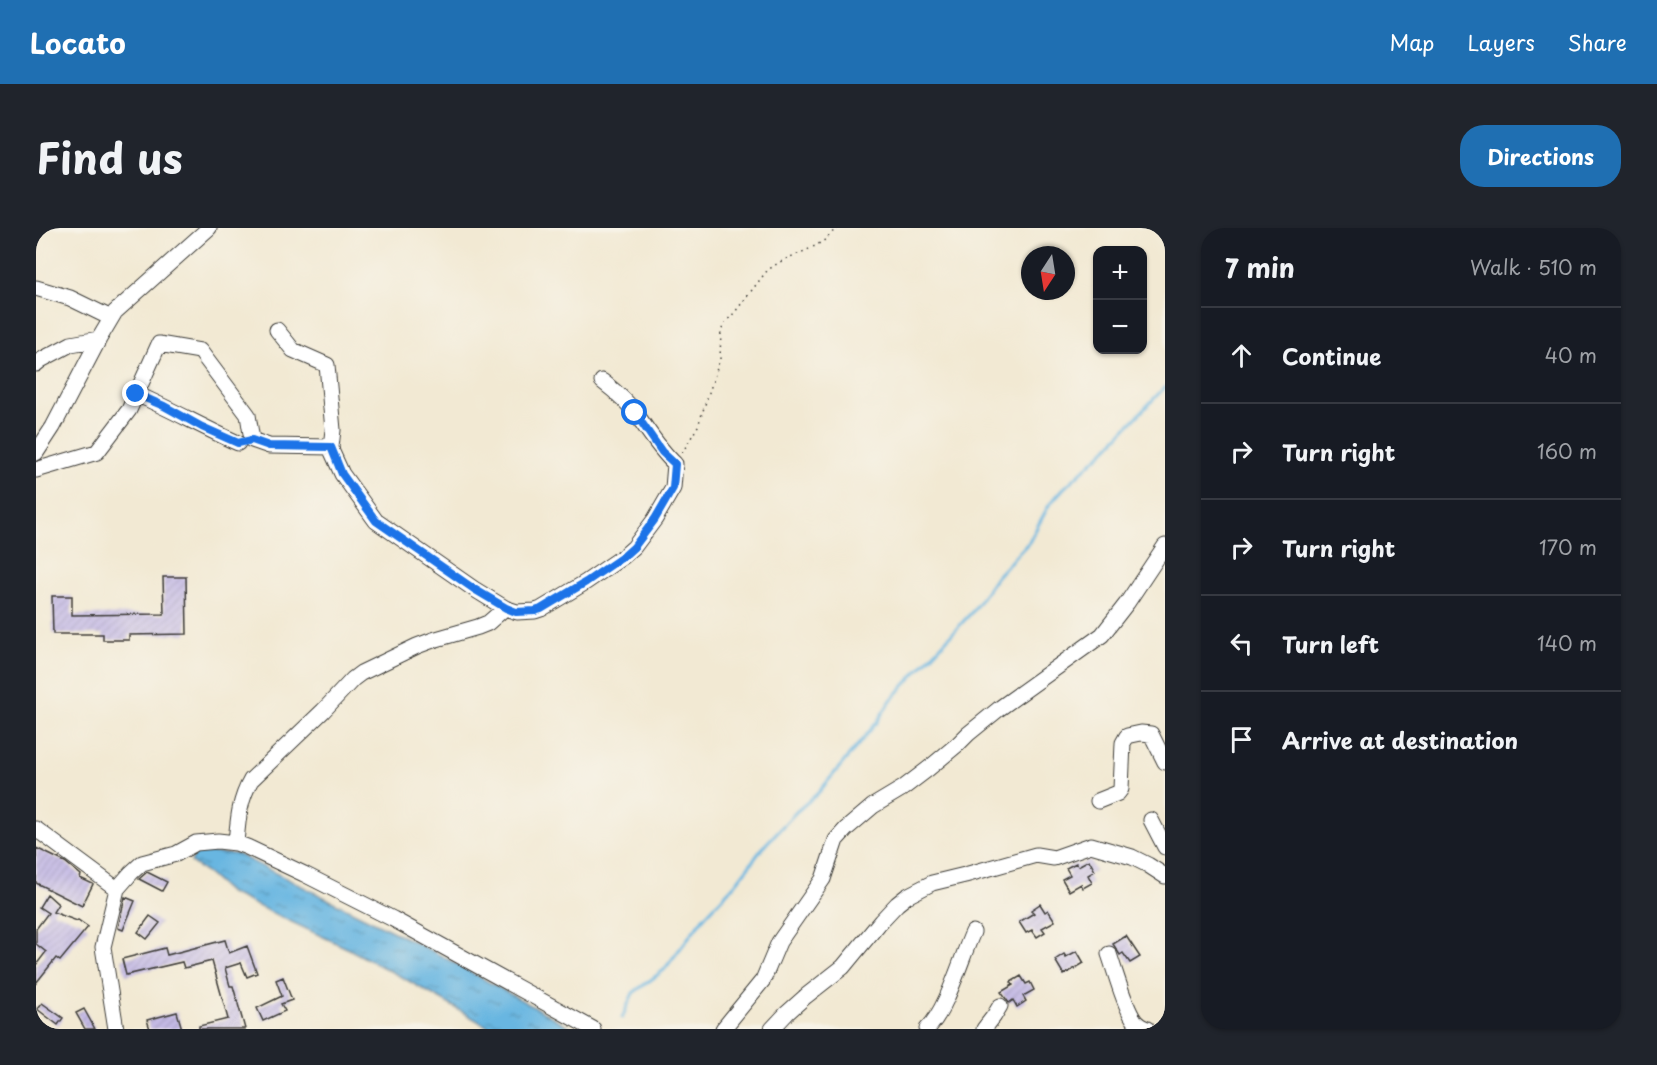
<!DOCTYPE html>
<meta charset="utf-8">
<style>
body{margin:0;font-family:"Playpen Sans",sans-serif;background:#20242c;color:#f1f3f6}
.controls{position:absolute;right:18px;top:18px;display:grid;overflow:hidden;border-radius:12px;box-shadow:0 2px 4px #0004}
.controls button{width:54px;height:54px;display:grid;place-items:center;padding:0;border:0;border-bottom:2px solid #363941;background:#171b24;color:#f1f3f6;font:30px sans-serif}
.compass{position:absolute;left:985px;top:18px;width:54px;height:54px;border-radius:50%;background:#171b24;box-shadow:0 2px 4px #0004;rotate:192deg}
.stop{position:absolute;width:18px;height:18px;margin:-14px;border:4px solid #1a73e8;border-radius:50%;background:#fff}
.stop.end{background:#1a73e8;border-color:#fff;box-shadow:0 2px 6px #0008}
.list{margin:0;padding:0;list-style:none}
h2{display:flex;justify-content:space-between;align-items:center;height:78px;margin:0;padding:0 24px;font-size:26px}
h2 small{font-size:20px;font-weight:400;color:#9ea1a6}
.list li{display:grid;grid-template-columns:39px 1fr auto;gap:18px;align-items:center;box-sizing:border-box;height:96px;padding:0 24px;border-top:2px solid #363941}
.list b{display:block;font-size:22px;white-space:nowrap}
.list em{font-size:20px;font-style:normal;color:#9ea1a6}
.icon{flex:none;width:33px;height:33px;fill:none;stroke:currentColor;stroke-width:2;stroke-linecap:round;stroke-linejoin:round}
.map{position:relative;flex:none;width:1129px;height:801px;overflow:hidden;border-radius:24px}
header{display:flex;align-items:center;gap:36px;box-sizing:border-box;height:84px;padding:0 30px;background:#1f6fb2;color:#fff}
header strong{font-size:28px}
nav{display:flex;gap:33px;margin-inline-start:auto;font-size:21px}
.intro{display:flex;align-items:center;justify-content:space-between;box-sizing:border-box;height:144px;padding:0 36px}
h1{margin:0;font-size:42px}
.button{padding:15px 27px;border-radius:24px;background:#1f6fb2;color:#fff;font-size:21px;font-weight:700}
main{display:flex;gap:36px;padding:0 36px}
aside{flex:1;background:#171b24;border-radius:24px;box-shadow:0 2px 4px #0004}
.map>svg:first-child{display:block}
</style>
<header>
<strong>Locato</strong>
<nav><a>Map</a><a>Layers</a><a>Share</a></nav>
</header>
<div class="intro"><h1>Find us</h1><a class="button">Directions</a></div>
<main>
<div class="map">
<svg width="1129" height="801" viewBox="0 0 1129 801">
<defs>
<pattern id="water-ripples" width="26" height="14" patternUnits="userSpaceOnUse" patternTransform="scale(1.5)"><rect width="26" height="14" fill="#67b6e1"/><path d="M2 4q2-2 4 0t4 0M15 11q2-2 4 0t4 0" fill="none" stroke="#5493b6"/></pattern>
<pattern id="building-hatch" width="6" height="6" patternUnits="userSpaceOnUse" patternTransform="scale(1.5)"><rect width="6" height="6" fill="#c4bae5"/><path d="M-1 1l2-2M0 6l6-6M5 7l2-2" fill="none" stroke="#a89fc4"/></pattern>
</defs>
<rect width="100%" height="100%" fill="#f7f3e8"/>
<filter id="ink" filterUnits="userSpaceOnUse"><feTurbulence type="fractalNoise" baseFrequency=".0167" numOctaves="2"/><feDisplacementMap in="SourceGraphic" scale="12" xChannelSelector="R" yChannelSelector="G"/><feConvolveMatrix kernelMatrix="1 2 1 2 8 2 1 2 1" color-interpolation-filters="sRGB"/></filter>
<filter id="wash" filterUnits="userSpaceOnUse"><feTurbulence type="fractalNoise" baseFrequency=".008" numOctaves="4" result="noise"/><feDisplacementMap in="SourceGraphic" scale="24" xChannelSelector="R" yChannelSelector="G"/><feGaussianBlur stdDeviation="1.35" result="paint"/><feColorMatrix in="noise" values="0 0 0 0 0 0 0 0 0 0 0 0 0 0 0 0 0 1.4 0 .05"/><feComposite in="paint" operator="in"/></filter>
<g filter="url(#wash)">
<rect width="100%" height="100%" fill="#f2e9d3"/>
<path fill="url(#water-ripples)" stroke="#42697e" stroke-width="1.5" d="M161,621l18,4 22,1 199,99 138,76h-82l-83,-48 -62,-33 -119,-56 -19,-17 -18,-13z"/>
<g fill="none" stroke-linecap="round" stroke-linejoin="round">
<path stroke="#67b6e1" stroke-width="3" d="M586,790l11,-25 31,-23 40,-53 32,-34 29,-38 31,-33 22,-19 59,-71 14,-22 81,-88 24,-35 33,-35 20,-37 14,-16 44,-41 58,-61"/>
</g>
<g id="blocks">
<path fill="url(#building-hatch)" d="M127,349h23l1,57 -58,1v5h-26v-6h-50l-1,-38h20v19l92,-1z
M0,620l29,14 16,13 -1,3 13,6 -11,22 -46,-23z
M1053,632l6,11 -7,4 4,8 -9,5 -2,-4 -12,7 -7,-12 8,-4 -4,-7 10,-5 2,3z
M111,644l20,10 -5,9 -23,-12z
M11,666l11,10 -5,8 24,9 1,-1 10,7 -28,34 -4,-3 -20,25v-18l10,-13 -10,-8v-15l12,-16 -9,-6z
M89,669l10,4 -12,29 -5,-2z
M1004,676l5,8 3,-2 7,11 -13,7 3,4 -8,5 -5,-7 -6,3 -7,-11 15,-9 -3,-3z
M114,688l10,7 -13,16 -9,-7z
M1090,708l14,21 -10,6 -7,-10 -3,2 -7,-11z
M189,712l4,13 18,-7 10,27 -10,4 -6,-14 -16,5 5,18h3l12,43h-46v-3l29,-7 -16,-58 -28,7 -2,-6 -56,13 -4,-16 43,-11 2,7z
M1041,723l7,12 -20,12 -9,-15 9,-6 2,3z
M985,748l5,8 4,-2 4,8 -11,6 3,5 -9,6 -4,-7 -4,3 -8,-11 12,-7 -2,-3z
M247,749l9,23 -11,4 4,7 -22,10 -6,-13 25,-12 -6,-16z
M6,775l21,15 -5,7 -21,-16z
M48,781l11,20h-10l-9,-16z
M141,784l5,17h-32l-3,-9z"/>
</g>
</g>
<g filter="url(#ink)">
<use href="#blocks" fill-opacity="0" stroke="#3c3b37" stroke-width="1.5"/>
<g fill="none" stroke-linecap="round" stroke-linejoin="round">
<g stroke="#3c3b37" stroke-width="17">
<path id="minor" d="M0,60l34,10 41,20
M241,102l16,20 34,15 6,65 -2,17 1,5 10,22 34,47 98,68 31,19 12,4 18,-1 6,-2 45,-27 38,-26 10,-9 21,-28 18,-31 2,-24c-16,-15 -26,-32 -38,-49 -9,-13 -22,-24 -35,-34
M0,136l5,-4 30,-16 28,-5
M100,166c35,15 68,34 102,49
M0,225l17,-26 46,-88 16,-27 94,-84
M0,242l61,-18 32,-42 30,-66 41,7 48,64 4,25 17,6 62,1
M1062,573l20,-8 3,-4 2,-46 4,-7 14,-3 10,1 14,28
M1115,592l14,27
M0,601l81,60 -14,58 13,82
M200,615c2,-23 3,-42 15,-63l72,-69 30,-32 8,-6 56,-27 16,-6 45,-13 10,-4 17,-15
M81,661l14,-16 11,-10 34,-9 20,-11 22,-2 18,2 11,4 57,27 89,45 200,110
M1073,726c6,17 16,54 26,67 3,4 7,6 12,8
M687,801l40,-49 16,-38 44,-63 13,-39 10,-11 27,-23 30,-18 25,-19 30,-25 10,-10 32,-26 102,-73 25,-32 38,-57
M736,801l15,-16 19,-17 37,-29 38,-46 16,-17 10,-8 25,-13 33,-8 71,-20 18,3 37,-13 41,12 16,8 17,11
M891,801c20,-19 34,-71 46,-97
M948,801l10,-13 6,-10"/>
</g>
<path stroke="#3c3b37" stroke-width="1.5" stroke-dasharray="1.5 4.5" stroke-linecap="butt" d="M646,225l16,-27 22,-67 1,-28 4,-8 10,-11 31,-40c16,-15 37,-18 54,-29 8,-4 11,-11 18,-15"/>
<use href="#minor" stroke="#fff" stroke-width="15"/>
</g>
</g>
<g fill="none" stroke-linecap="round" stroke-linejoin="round" filter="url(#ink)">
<path stroke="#1a73e8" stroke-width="8" d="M100,166l28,12 38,21 36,16 14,-3 17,6 62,1 11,27 34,47 98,68 32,19 10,4 19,-1 6,-2 45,-27 38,-26 10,-9 21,-28 18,-31 2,-24 -13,-12 -27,-39"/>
</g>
</svg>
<div class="controls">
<button>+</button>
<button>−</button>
</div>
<svg class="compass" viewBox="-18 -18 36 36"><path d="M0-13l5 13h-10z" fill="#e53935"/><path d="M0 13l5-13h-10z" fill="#9ea1a6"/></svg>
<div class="stop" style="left:599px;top:185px"></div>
<div class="stop end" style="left:100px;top:166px"></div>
</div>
<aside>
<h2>7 min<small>Walk · 510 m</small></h2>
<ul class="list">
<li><svg class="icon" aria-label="ahead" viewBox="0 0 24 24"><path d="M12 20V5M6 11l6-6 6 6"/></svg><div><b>Continue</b></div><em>40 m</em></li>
<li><svg class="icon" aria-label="right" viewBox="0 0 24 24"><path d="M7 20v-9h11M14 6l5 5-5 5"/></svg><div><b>Turn right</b></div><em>160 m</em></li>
<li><svg class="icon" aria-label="right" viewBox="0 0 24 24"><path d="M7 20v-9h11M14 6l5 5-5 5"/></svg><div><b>Turn right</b></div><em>170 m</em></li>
<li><svg class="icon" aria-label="left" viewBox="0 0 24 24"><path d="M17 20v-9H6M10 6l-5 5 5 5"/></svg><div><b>Turn left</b></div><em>140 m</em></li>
<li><svg class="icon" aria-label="arrive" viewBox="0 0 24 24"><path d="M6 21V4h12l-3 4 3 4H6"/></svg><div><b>Arrive at destination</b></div></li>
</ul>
</aside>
</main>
